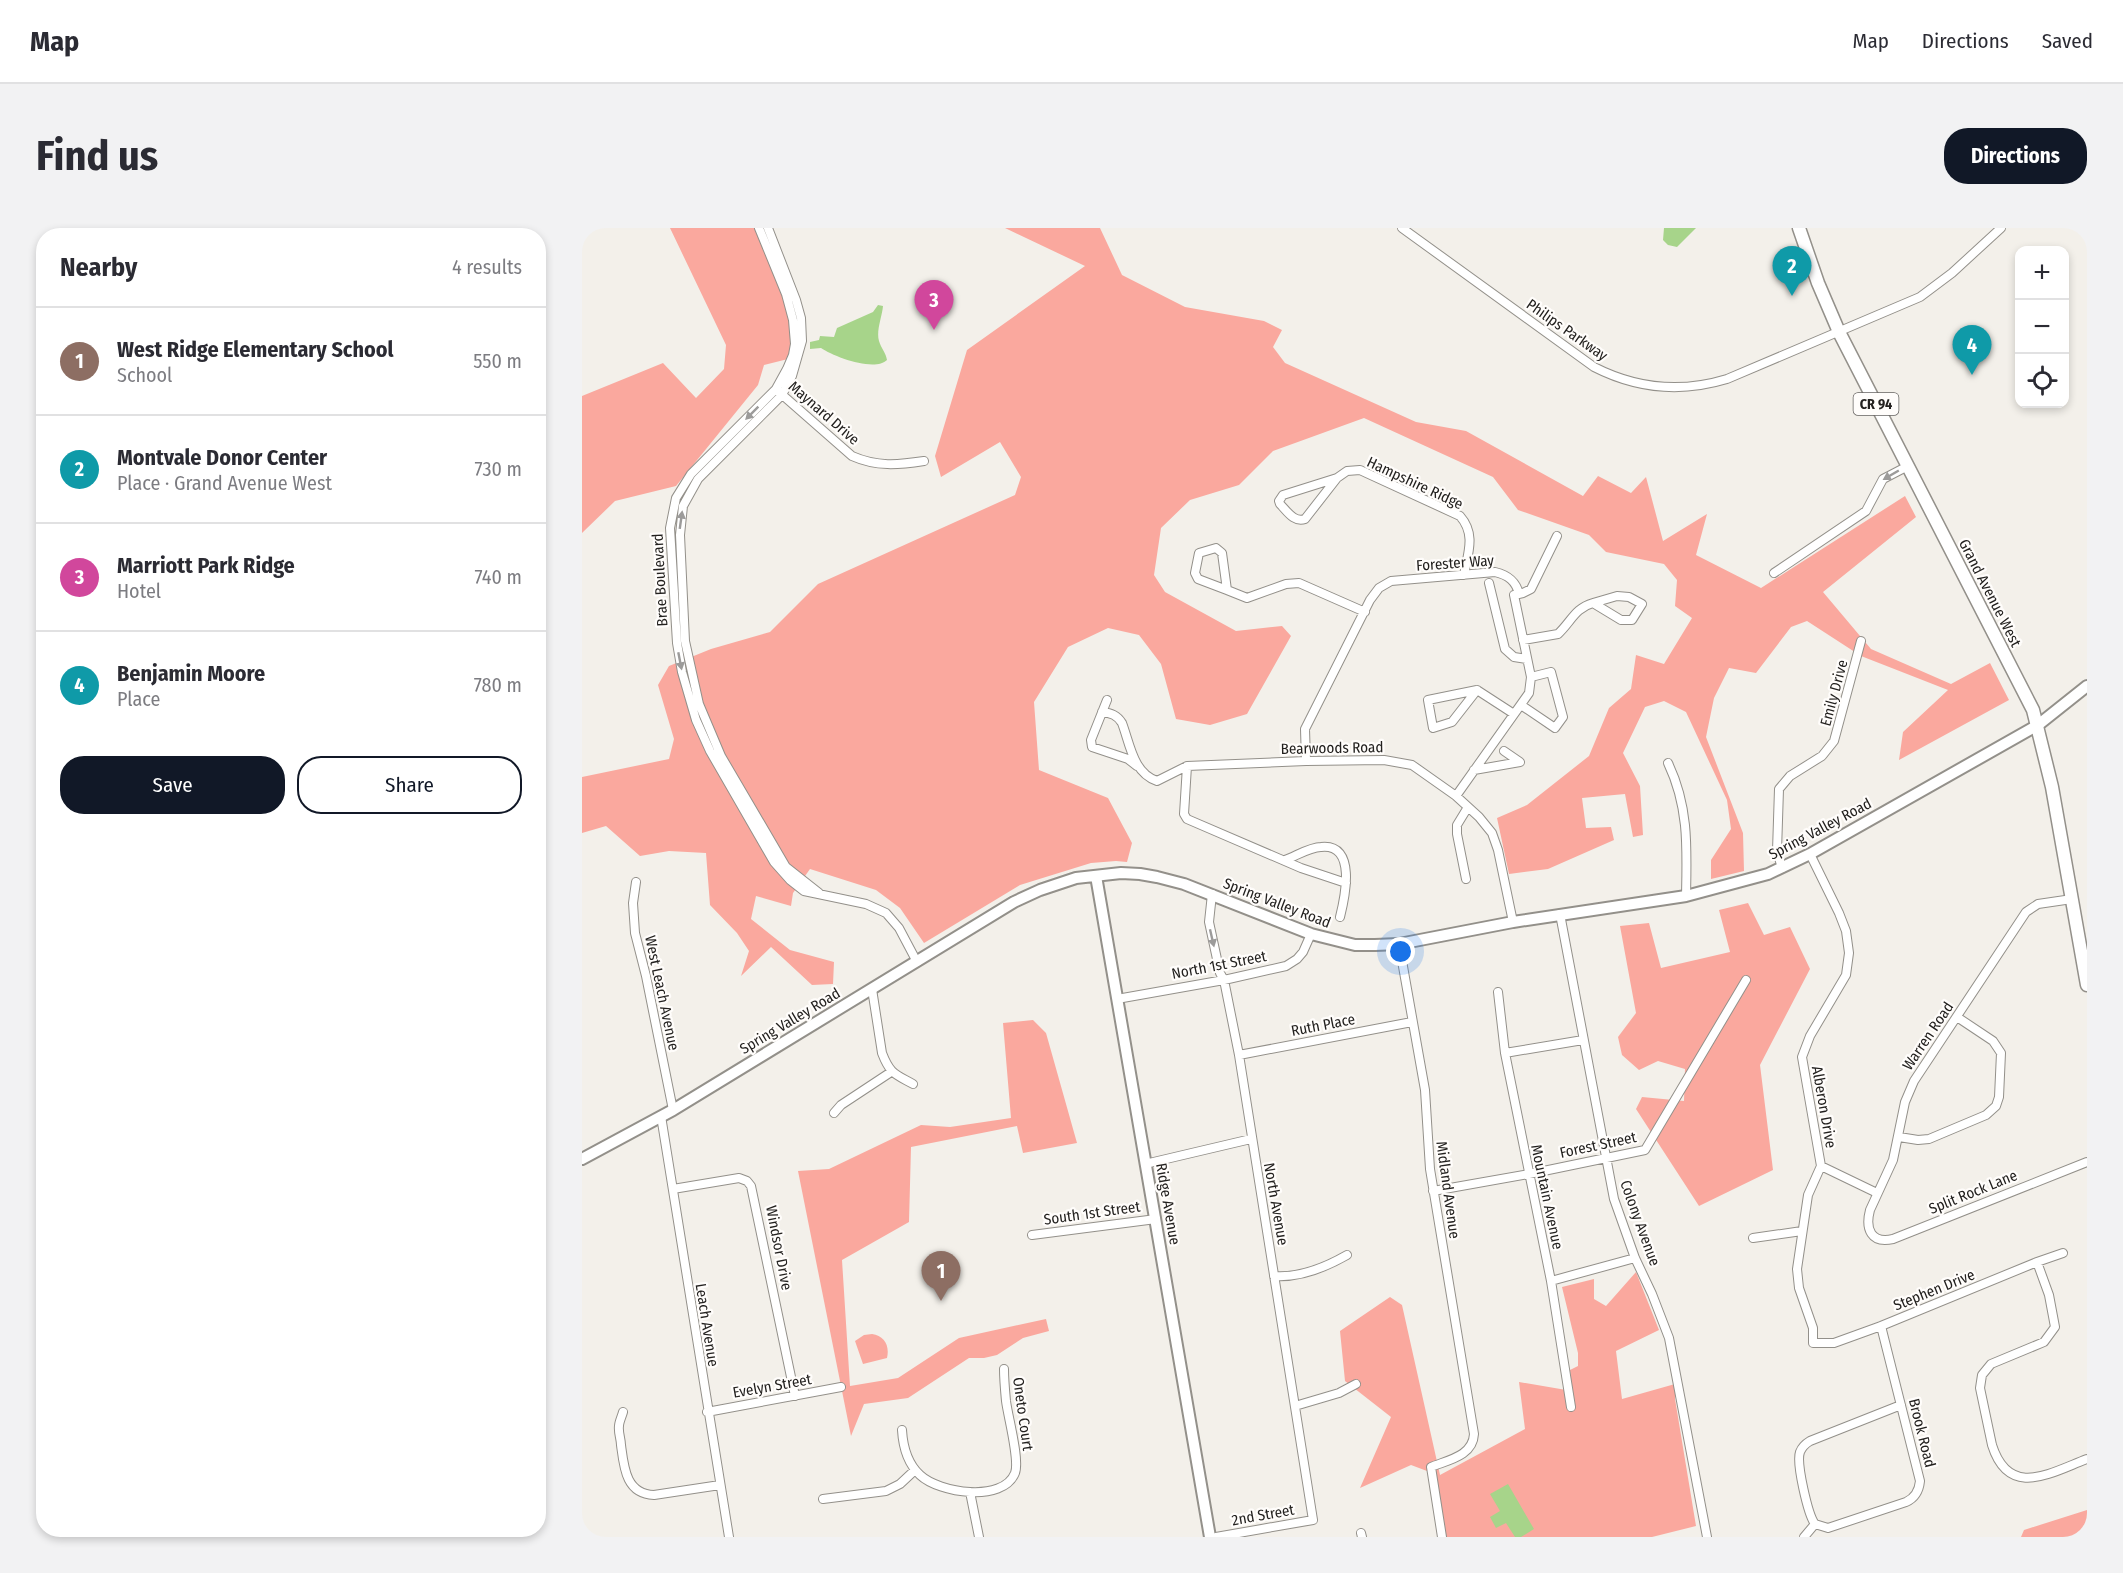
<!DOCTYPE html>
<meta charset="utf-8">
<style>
body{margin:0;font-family:"Fira Sans Condensed",sans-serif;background:#f2f2f3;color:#2b2b33}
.controls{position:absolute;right:18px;top:18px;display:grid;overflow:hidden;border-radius:12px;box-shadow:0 3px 9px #0003}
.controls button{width:54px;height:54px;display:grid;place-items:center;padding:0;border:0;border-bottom:2px solid #e1e1e2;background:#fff;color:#2b2b33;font:30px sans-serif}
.you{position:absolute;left:819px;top:724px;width:21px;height:21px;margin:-15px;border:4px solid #fff;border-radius:50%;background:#1a73e8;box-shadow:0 0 0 9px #1a73e833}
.badge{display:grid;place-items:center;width:39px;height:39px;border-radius:50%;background:#111827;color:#fff;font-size:20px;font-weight:700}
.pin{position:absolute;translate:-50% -50px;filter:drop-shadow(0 2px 3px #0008)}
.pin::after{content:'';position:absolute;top:32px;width:21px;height:18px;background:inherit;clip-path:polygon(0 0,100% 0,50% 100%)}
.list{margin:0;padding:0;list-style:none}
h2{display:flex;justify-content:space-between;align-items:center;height:78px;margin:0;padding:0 24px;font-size:26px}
h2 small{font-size:20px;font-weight:400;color:#7c7c81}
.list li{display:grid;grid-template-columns:39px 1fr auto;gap:18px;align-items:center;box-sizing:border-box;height:108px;padding:0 24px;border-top:2px solid #e1e1e2}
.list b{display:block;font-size:22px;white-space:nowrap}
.list p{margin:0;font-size:20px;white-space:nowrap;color:#7c7c81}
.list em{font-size:20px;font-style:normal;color:#7c7c81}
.actions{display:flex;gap:12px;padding:18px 24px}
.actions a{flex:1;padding:14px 0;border:2px solid #111827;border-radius:24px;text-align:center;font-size:21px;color:#111827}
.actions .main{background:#111827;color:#fff}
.icon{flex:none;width:33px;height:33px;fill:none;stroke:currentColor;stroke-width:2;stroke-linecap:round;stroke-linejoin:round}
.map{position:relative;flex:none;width:1505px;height:1309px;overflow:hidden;border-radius:24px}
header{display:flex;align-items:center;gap:36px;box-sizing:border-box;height:84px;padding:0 30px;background:#fff;border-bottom:2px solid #e1e1e2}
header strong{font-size:28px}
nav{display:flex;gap:33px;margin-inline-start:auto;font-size:21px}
.intro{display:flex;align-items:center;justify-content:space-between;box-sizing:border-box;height:144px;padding:0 36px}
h1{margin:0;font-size:42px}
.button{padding:15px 27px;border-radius:24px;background:#111827;color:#fff;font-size:21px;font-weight:700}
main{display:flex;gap:36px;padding:0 36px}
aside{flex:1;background:#fff;border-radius:24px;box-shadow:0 3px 9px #0003}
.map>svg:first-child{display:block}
</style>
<header>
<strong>Map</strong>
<nav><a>Map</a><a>Directions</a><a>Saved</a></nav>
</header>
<div class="intro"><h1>Find us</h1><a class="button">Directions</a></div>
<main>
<aside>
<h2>Nearby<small>4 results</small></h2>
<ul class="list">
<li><span class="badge" style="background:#8d6e63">1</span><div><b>West Ridge Elementary School</b><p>School</p></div><em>550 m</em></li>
<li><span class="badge" style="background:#0f9aa8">2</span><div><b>Montvale Donor Center</b><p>Place · Grand Avenue West</p></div><em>730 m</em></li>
<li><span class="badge" style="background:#d1479c">3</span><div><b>Marriott Park Ridge</b><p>Hotel</p></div><em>740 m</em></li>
<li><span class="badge" style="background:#0f9aa8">4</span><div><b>Benjamin Moore</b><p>Place</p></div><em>780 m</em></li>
</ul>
<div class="actions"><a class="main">Save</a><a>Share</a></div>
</aside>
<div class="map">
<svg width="1505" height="1309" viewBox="0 0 1505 1309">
<rect width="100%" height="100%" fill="#f3f0ea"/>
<path fill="#faa89e" d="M88,0h95l-1,7 32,91v31l-32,8 -6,20 -82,101 -61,15 -33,32v-137l81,-33 33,35 28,-29 2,-24z
M423,0h95l22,47 63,32 79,14 18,9 -9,17 12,16 131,59 50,9 117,65 15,-20 33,17 15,-16 17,64 44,-27 -11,41 65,33 144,-92 11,21 -93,75 48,57 80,35 39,-21 19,37 -110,60 4,-28 45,-42 -87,-34 -54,-35 -16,6 -35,46 -27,-5 -15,30 -8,39 37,96 1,38 -33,8v-19l20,-31 -4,-29 -41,-88 -22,-11 -19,6 -22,46 17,33 3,49 -10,2 -8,-43 -43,4 4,30 25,-1 3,13 -66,29 -39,5 -12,-56 30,-13 62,-49 20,-48 22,-19 5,-34 28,9 28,-46 -17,-12 2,-26 -13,-16 -58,-12 -17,-17 -71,-25 -25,-33 -129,-59 -91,33 -34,34 -49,15 -29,28 -7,47 11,17 71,39 46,-5 9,10 -44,78 -37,11 -34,-6 -15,-55 -22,-29 -31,-7 -40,19 -34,55 5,68 69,28 24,45 -5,19 -11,-1 -25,2 -71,22 -96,58 -24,-35 -24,-18 -66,-21 -17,24 -2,13 -35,-10 -5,23 39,31 44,12 -1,22 -21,1 -41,-38 -30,29 8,-25 -12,-18 -27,-28 -4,-52 -37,-2 -29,5 -34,-30 -24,7v-56l87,-18 5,-20 -16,-54 11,-19 42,-17 59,-17 48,-48 197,-89 6,-18 -21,-35 -59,35 -6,-21 32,-106 118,-84z
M1166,675l16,32 26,-8 20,42 -50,96 13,105 -74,36 -63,-97 6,-12 42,4 1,-32 -27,-8 -19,9 -17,-15 -4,-18 18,-24 -16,-87 29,-3 12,45 69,-16 -11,-42z
M451,792l13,13 31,110 -54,10 -6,-27 -106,21 -2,75 -67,38 8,126 48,-8 61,-40 87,-19 3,12 -26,7 -26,17 -13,3h-15l-61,40 -44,6 -13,32 -53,-265 31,-2 92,-44 29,2 61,-9 -8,-95z
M1054,1044l23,58 -43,21 6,48 53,-15v15l21,127 -44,11h-206l-11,-63 -24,-9 -51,23 31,-71 -46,-36 -5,-50 50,-34 12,8 38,170 85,-46 -6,-47 53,9 -2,-21 8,-4v-13l-16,-66 32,-8v20l12,7z
M290,1106c12,2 18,11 15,24l-24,6 -8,-23 9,-6z
M1505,1282v27h-66l3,-7z"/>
<path fill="#a7d48a" d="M1082,0h32l-19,19 -9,-2 -5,-5z
M296,77l5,1c-1,11 -7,25 -4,35 2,7 7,12 8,19 -12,12 -53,-3 -66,-12l-11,1v-7l9,-2 1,-4 14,1 3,-9 36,-16z
M926,1256l26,45 -13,8h-6l-9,-14 -10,5 -6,-11 10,-6 -10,-17z"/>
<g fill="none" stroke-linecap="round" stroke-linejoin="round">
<g stroke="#93908a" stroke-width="10">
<path id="street" d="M177,0l27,66 7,26 2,24 -2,11 -6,14 -11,20 -85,85 -15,24 -6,30 7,115 5,29 14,48 14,31 64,111 16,18 14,11 62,13 20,9 13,15 18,34
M186,0l28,72 5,18 1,23 -10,35 -10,19 -84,84 -15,27 -3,29 5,106 14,63 22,52 65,111 33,26
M820,0l192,139c43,22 87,26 133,12l193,-82 32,-24 49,-45
M197,164l73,64c25,11 46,9 72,5
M755,250l10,-7 13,-1 100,46c16,18 8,37 4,59
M755,250l-32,41c-11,4 -18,-8 -25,-15l-1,-3 4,-6z
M634,320l6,5 5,37 -29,-11 -3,-6 4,-20z
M1192,345l92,-62 17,-32 25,-13
M907,355l16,66 9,8 13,2
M645,362l20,8 39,-14 13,-1 66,29
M1035,368l12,1 13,7 -10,16h-11l-28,-17z
M941,412l35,-6c13,-12 17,-26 35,-31
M895,462l-25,32 -19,6 -5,-28z
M895,462l37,24
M525,472l-16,40 1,7 36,12 9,7
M939,477l34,23 8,-11 -12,-45 -20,5
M520,484c9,1 15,3 20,11 8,21 11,50 35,58l30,-15 119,-5 78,-1 28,5 44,31 23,21 13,16 6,17 15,72
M724,533l-1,-32 65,-129 9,-12 12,-7 104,-9c13,3 21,9 24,22
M1086,535c21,44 19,85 18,133
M605,538l-3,48 3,5 114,49 45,15
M892,542l46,-8 -16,-11
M874,568l73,-103 2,-16 -17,-82 9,-2 8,-4 26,-53
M1228,626l29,59 7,18 3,22 -3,22 -36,61 -8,21 19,109 -13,29 -11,74 2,19 14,40v15h21l47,-17 156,-64 26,-9
M703,632c11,-4 25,-13 36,-13 36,-4 24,50 19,70
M1200,640l-5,-17 2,-62 11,-13 32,-20 12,-15 27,-100
M884,651l-9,-45v-9l11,-18
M54,654l-3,21 2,30 11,43 27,134
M630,666l-3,28 11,51 4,7 15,75 74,465 -97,17
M1490,671l-34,5 -12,8 -112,169 -9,21 -12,58 -23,50c-5,19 1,34 23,29l194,-77
M978,686l54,285 21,59 17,36 17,44 38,199
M817,716l26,146 5,79 44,265c-1,22 -26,26 -43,33l11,70
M290,761l10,64c8,21 13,21 31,31
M916,764l7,61 46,228 20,126
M535,771l107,-19 62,-14 11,-7 6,-7 8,-18
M923,825l78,-13
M657,827l173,-33
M252,885l7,-8 50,-33
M79,888l68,421
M1317,909l19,3 11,-1 57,-24 10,-9 3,-9 2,-44 -8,-12 -36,-24
M563,936l106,-25
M1239,938l56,27
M91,961l66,-11 8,3 4,5 44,210
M851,963l96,-17 116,-24 101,-170
M450,1007l124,-16
M1171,1010l49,-7
M1455,1034l12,33 6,32 -11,15 -53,22 -9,11 -2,13 12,57c17,54 58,28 95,14
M692,1048c26,2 52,-9 73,-21
M969,1053l84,-23
M713,1178l44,-13 17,-9
M41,1184c-1,4 -4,10 -4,14 -1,6 2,13 2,19 3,23 5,49 33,50l66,-10
M125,1184l134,-25
M320,1202c1,17 5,33 18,45 19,18 83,28 95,-2 5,-13 -7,-56 -9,-72 -1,-11 -2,-21 -2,-32
M388,1264l9,45
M241,1271l63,-8 14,-7 15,-14
M1233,1296l13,4 78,-26c9,-4 13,-11 14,-21l-39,-155
M1233,1296c-7,-9 -19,-61 -15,-72 2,-5 5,-8 10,-11l91,-36
M779,1305l1,4
M1222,1309l11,-13"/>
</g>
<g stroke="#93908a" stroke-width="14">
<path id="secondary" d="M514,648l114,661
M0,931l91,-49 341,-208 26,-12 36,-12 45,-5 19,1 17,3 27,7 127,50 44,11h20l24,-1 114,-22 173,-26 82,-22 42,-20 228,-129 49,-39"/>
</g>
<g stroke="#93908a" stroke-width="15">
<path id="primary" d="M1217,0l19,55 21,49 194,378 19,77 35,198"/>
</g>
<use href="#street" stroke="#fff" stroke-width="8"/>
<use href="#secondary" stroke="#fff" stroke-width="10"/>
<use href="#primary" stroke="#fff" stroke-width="12"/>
</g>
<defs><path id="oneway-solid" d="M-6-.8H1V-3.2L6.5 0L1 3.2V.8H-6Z" transform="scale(1.5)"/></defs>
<g fill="#9c9b9a">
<use href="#oneway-solid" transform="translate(170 185) rotate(135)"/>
<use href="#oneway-solid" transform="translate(1309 247) rotate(150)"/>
<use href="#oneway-solid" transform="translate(99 292) rotate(-82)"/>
<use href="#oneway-solid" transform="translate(98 433) rotate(79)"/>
<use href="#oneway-solid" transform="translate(630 710) rotate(77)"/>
</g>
<g text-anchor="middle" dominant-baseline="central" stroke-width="4.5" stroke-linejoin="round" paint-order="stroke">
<rect fill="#fffdfb" stroke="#656361" stroke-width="1.5" x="1271.5" y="165" width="45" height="22" rx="4.5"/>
<g font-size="14" font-weight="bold" fill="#23211f">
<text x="1294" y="176">CR 94</text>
</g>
<g font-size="15" fill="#23211f" stroke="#fffdfb">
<text transform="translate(985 102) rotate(35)">Philips Parkway</text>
<text transform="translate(242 185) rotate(41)">Maynard Drive</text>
<text transform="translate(833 255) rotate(25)">Hampshire Ridge</text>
<text transform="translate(873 335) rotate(-4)">Forester Way</text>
<text transform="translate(78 352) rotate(-93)">Brae Boulevard</text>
<text transform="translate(1408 365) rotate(63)">Grand Avenue West</text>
<text transform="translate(1252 465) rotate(-75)">Emily Drive</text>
<text transform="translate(750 520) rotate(-1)">Bearwoods Road</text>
<text transform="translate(1238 601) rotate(-28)">Spring Valley Road</text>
<text transform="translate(695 675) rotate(21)">Spring Valley Road</text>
<text transform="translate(637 737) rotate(-11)">North 1st Street</text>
<text transform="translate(80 765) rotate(78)">West Leach Avenue</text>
<text transform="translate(208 793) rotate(-31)">Spring Valley Road</text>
<text transform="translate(741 797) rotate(-11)">Ruth Place</text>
<text transform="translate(1346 808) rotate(-56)">Warren Road</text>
<text transform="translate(1242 879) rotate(80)">Alberon Drive</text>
<text transform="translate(1016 917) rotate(-12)">Forest Street</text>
<text transform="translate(866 962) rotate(82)">Midland Avenue</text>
<text transform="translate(1391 964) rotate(-22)">Split Rock Lane</text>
<text transform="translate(965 969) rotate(78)">Mountain Avenue</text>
<text transform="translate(586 976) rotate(80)">Ridge Avenue</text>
<text transform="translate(694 976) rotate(80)">North Avenue</text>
<text transform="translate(510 985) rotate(-8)">South 1st Street</text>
<text transform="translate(1058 995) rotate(70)">Colony Avenue</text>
<text transform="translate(197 1020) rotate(79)">Windsor Drive</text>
<text transform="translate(1352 1062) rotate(-22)">Stephen Drive</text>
<text transform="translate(125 1097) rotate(81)">Leach Avenue</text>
<text transform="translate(190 1158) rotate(-10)">Evelyn Street</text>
<text transform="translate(441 1186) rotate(82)">Oneto Court</text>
<text transform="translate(1340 1205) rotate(76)">Brook Road</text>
<text transform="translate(681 1287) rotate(-10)">2nd Street</text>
</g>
</g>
</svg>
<div class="controls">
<button>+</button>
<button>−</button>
<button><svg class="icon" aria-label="locate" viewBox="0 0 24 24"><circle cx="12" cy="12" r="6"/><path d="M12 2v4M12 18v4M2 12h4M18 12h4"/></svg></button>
</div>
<div class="you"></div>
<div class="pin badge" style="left:359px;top:1073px;background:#8d6e63">1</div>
<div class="pin badge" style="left:1210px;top:68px;background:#0f9aa8">2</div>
<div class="pin badge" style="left:352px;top:102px;background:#d1479c">3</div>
<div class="pin badge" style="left:1390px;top:147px;background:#0f9aa8">4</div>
</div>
</main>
